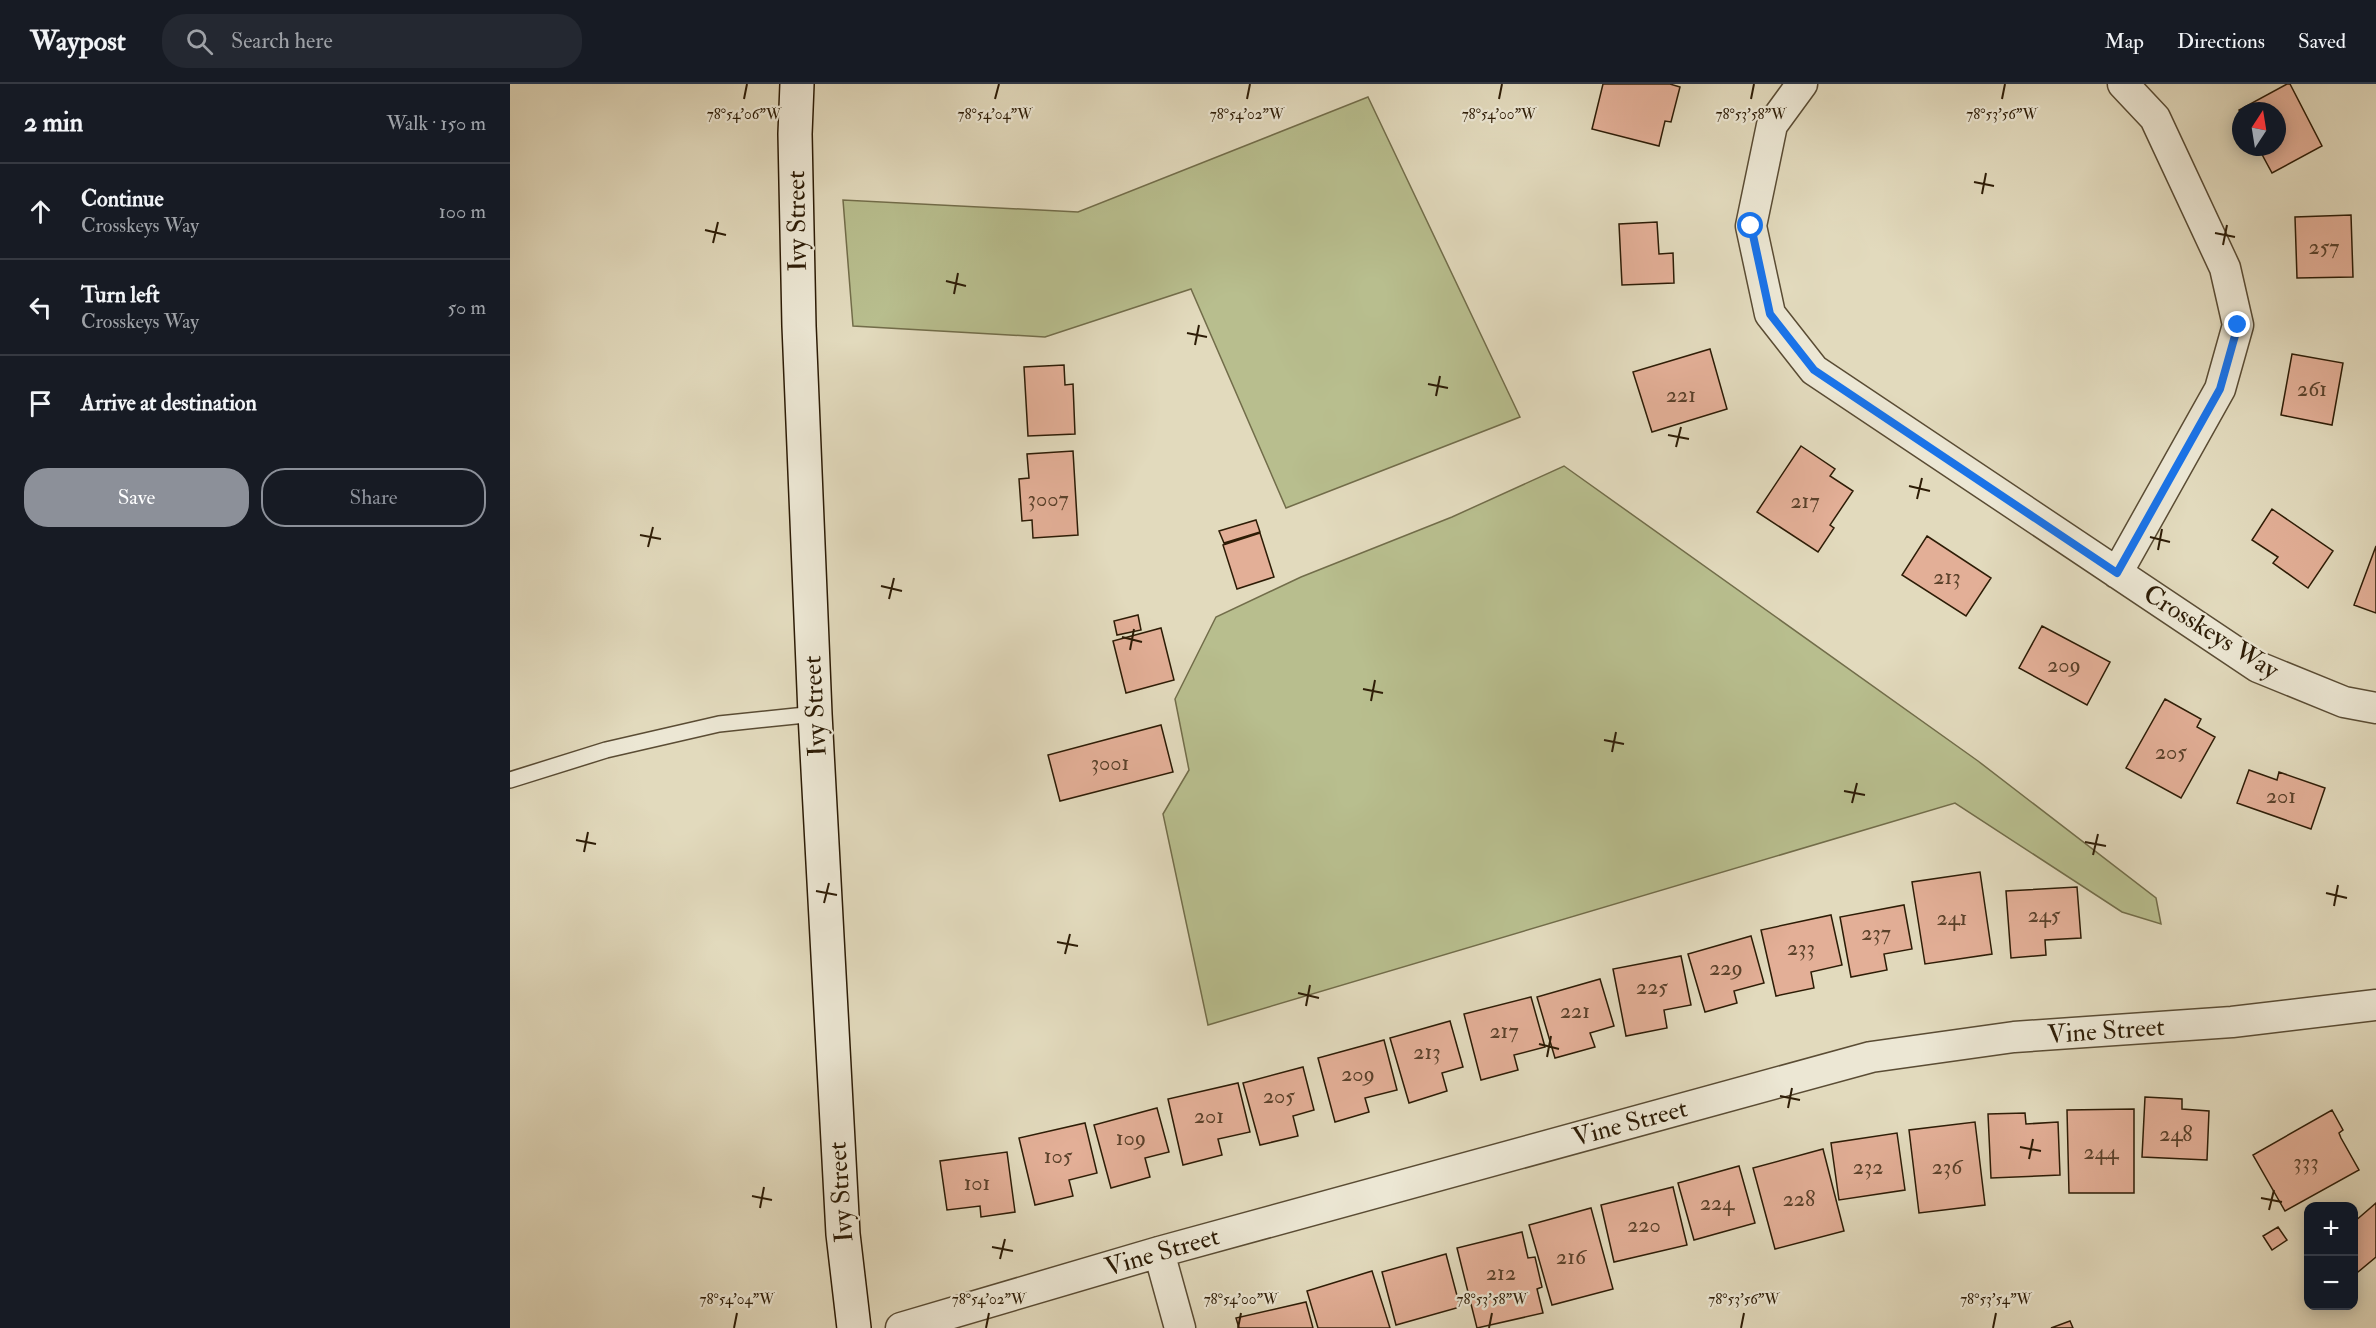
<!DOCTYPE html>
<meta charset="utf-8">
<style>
body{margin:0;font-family:"IM FELL Double Pica",serif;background:#242831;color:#f1f3f6}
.controls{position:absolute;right:18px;bottom:18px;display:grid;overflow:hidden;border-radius:12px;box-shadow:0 3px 15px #0003}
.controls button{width:54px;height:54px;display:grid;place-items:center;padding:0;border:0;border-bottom:2px solid #363941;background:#171b24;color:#f1f3f6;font:30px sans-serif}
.compass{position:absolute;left:1722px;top:18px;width:54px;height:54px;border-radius:50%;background:#171b24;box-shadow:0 3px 15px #0003;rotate:12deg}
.stop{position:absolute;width:18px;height:18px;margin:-14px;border:4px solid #1a73e8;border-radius:50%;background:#fff}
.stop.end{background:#1a73e8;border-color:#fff;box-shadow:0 2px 6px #0008}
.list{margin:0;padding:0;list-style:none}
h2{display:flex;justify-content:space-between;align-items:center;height:78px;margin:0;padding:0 24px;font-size:26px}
h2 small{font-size:20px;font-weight:400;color:#9ea1a6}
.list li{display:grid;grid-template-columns:39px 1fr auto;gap:18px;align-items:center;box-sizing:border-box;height:96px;padding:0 24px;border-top:2px solid #363941}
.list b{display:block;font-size:22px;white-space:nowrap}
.list p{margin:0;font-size:20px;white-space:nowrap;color:#9ea1a6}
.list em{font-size:20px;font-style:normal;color:#9ea1a6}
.actions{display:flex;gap:12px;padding:18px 24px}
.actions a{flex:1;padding:14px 0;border:2px solid #8c9099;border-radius:24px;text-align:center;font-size:21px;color:#8c9099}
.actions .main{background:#8c9099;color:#fff}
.icon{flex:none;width:33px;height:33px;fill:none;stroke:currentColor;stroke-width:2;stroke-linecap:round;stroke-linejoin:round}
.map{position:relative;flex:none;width:1866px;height:1244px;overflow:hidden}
header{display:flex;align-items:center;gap:36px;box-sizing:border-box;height:84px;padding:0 30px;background:#171b24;border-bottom:2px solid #363941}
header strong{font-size:28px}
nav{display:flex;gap:33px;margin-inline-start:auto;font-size:21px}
.search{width:420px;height:54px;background:#242831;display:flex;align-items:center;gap:15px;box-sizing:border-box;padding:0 21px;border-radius:24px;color:#9ea1a6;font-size:22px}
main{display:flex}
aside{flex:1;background:#171b24}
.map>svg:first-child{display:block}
</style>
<header>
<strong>Waypost</strong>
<div class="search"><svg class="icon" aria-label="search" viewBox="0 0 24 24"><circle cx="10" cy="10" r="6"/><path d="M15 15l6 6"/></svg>Search here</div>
<nav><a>Map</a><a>Directions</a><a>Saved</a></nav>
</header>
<main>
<aside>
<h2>2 min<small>Walk · 150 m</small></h2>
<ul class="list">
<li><svg class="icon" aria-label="ahead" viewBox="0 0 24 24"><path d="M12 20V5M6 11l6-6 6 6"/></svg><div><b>Continue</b><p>Crosskeys Way</p></div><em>100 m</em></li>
<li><svg class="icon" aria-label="left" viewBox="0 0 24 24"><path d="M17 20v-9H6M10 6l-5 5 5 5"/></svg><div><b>Turn left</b><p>Crosskeys Way</p></div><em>50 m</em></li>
<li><svg class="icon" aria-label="arrive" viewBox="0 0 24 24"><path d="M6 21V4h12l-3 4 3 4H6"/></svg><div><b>Arrive at destination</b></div></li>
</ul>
<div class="actions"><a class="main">Save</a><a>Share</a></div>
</aside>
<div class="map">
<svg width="1866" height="1244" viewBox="0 0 1866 1244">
<rect width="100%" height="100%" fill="#e2dabd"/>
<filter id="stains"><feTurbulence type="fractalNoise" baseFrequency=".00333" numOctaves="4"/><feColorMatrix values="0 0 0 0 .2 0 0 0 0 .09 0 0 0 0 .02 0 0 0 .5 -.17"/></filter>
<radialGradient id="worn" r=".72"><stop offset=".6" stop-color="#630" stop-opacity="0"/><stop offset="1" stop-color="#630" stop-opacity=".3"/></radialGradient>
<path fill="#b8be8e" stroke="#726d4a" stroke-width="1.5" d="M858,13l152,320 -234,91 -95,-219 -146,48 -192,-11 -10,-126 235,12z
M1054,382l414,295 178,137 5,26 -39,-12 -167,-109 -747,222 -45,-211 26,-44 -14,-71 41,-82 85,-40 151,-60z"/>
<path fill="#e3af97" stroke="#2d1c06" stroke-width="1.5" d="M1093,0h67l10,3 -9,35 -6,-1 -6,25 -67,-17z
M1777,0h3l32,62 -50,27 -14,-26h19v-36h-36v3l-2,-4z
M1841,131l2,62 -56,1 -2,-61z
M1147,138l2,32 14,-1 1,30 -52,2 -3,-61z
M1200,265l17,60 -75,23 -19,-60z
M1782,270l51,9 -11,62 -51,-10z
M554,281l1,20 8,-1 2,50 -47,2 -4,-69z
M1291,362l34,23 -5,7 23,15 -23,34 4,3 -16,24 -61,-40z
M563,367l5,84 -45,3 -1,-18 -10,1 -3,-42 10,-1 -2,-24z
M1762,425l61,42 -25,37 -35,-25 5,-6 -26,-17z
M746,436l4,12 -36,11 -5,-12z
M750,449l14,44 -37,12 -14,-44z
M1417,452l64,42 -25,38 -64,-41z
M1866,462v67l-22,-8z
M628,531l3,15 -24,5 -3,-14z
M1532,542l68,36 -23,43 -68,-37z
M651,544l13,52 -48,13 -13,-52z
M1655,615l36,20 -4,8 18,10 -34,61 -55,-30z
M651,641l12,47 -113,29 -12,-46z
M1739,686l28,10 2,-8 46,16 -14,41 -74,-26z
M1470,788l12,82 -67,10 -13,-82z
M1567,803l4,51 -36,2 1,15 -35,3 -5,-67z
M1394,821l8,44 -28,5 3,16 -36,7 -11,-60z
M1321,831l11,50 -31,7 3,16 -38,8 -15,-66z
M1241,852l13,47 -30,8 3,12 -32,9 -17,-58z
M1171,872l10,49 -27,5 3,18 -41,8 -13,-67z
M1090,895l14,47 -24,7 5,14 -40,11 -18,-61z
M1021,913l14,50 -31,8 4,15 -37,10 -17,-66z
M940,937l13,46 -21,6 5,18 -38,12 -19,-65z
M874,956l13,50 -32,8 4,14 -34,10 -17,-64z
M793,983l11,43 -21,6 5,20 -38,9 -17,-62z
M728,999l12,49 -32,7 4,16 -39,10 -15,-66z
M1635,1013l37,2v10l27,2 -2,49 -65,-3z
M647,1024l12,44 -24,6 5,19 -39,11 -17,-63z
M1624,1025v84h-65l-2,-83z
M1822,1026l11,20 -4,3 2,5 18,32 -74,41 -32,-56z
M1515,1029l1,11 32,-2 2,53 -69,3 -3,-64z
M1465,1038l10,83 -66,8 -10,-83z
M575,1039l12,50 -28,7 4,16 -38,9 -16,-67z
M1387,1049l8,57 -66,10 -8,-57z
M1313,1065l21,82 -69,18 -22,-81z
M497,1068l8,60 -34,5 -1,-11 -33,4 -7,-49z
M1229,1082l16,57 -61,17 -16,-57z
M1163,1103l14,58 -73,17 -13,-57z
M1866,1119v54l-18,15 -4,-6v-44z
M1081,1124l22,81 -61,16 -23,-80z
M1768,1143l9,13 -15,10 -9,-14z
M1012,1148l6,26 7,-1 7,30 -5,2 6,24 -66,15 -20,-80z
M936,1170l14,53 -64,18 -14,-53z
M862,1187l18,57h-72l-11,-37z
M796,1218l7,26h-74l-3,-10z
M1560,1237l3,7h-22z"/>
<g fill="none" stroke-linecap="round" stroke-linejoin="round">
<g stroke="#5a4c34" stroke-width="18">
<path id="lane" d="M0,696l96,-30 113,-26 96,-10"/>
</g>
<g stroke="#5a4c34" stroke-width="33">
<path id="street" d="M1292,0l-30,41 -21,101 19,88 44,56 444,297 86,35 32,6
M1607,489l103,-184 18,-64 -13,-57 -70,-150 -32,-34
M649,1168l21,76
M391,1244l258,-76 712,-195 143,-20 218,-15 144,-17"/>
</g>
<g stroke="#2d1c06" stroke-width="36">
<path id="secondary" d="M287,0l-2,50 4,192 16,388 28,520 11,94"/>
</g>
<use href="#lane" stroke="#ece7d4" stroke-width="15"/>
<use href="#street" stroke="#ece7d4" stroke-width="30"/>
<use href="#secondary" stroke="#ece7d4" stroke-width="33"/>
</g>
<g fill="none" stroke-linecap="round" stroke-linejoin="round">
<path stroke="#1a73e8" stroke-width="8" d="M1241,142l19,88 44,56 303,203 103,-184 18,-64"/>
</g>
<path fill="none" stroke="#2d1c06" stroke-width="2" d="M234,15l3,-15M485,15l4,-15M737,15l3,-15M989,15l3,-15M1241,15l3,-15M1492,15l3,-15M1464,98l20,4M1472,110l4,-21M195,146l21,5M1705,149l20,4M203,159l5,-21M1713,161l4,-20M436,197l20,5M444,210l4,-21M677,249l20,4M685,261l4,-20M918,300l20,4M926,312l4,-20M1158,351l21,4M1166,363l5,-20M1399,402l21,5M1407,415l5,-21M130,451l21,4M1640,453l20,5M138,463l5,-20M1648,466l4,-21M371,502l21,5M379,515l5,-21M612,553l20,5M620,566l4,-21M853,605l20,4M861,617l4,-21M1094,656l20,4M1102,668l4,-20M1334,707l21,4M1342,719l5,-20M66,756l20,4M1575,758l21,4M74,768l4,-20M1583,771l5,-21M306,807l21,4M1816,809l21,5M314,819l5,-20M1824,822l4,-21M547,858l21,4M555,870l5,-20M788,909l21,5M796,922l4,-21M1029,960l20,5M1037,973l4,-21M1270,1012l20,4M1278,1024l4,-20M1510,1063l21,4M1519,1075l4,-20M242,1112l20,4M1751,1114l21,4M250,1124l4,-21M1759,1126l5,-20M482,1163l21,4M490,1175l5,-20M224,1244l3,-15M476,1244l3,-15M728,1244l3,-15M979,1244l3,-15M1231,1244l3,-15M1483,1244l3,-15"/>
<g text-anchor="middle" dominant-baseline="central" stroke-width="4.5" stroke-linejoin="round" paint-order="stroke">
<g font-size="22" fill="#5a412a">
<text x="1814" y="163">257</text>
<text x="1802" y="305">261</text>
<text x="1171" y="311">221</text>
<text x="538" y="415">3007</text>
<text x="1295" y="417">217</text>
<text x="1437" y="493">213</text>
<text x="1554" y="581">209</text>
<text x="1661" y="668">205</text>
<text x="600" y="679">3001</text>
<text x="1771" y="712">201</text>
<text x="1534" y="831">245</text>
<text x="1442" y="834">241</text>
<text x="1366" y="849">237</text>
<text x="1291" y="864">233</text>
<text x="1216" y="884">229</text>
<text x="1142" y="903">225</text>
<text x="1065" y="927">221</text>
<text x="994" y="947">217</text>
<text x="917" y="968">213</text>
<text x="848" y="990">209</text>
<text x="769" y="1012">205</text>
<text x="699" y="1032">201</text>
<text x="1666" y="1050">248</text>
<text x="621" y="1054">109</text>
<text x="1591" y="1068">244</text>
<text x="548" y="1072">105</text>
<text x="1796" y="1078">333</text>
<text x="1358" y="1083">232</text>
<text x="1437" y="1083">236</text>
<text x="467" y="1099">101</text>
<text x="1289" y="1115">228</text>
<text x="1207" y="1119">224</text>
<text x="1134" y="1141">220</text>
<text x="1061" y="1173">216</text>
<text x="991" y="1189">212</text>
</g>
<g font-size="26" fill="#2d1c06" stroke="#ece7d4">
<text transform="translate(287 137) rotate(-91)">Ivy Street</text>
<text transform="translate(1701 548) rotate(32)">Crosskeys Way</text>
<text transform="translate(305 622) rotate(-93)">Ivy Street</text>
<text transform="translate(1596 947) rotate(-4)">Vine Street</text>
<text transform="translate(1120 1039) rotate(-15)">Vine Street</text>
<text transform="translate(331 1108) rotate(-94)">Ivy Street</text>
<text transform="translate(652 1168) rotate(-16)">Vine Street</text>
</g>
</g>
<g font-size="15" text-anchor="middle" fill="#2d1c06" stroke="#ece7d4" stroke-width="4.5" stroke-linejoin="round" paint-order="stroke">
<text x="234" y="35">78°54'06"W</text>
<text x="485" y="35">78°54'04"W</text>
<text x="737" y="35">78°54'02"W</text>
<text x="989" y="35">78°54'00"W</text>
<text x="1241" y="35">78°53'58"W</text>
<text x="1492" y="35">78°53'56"W</text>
<text x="227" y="1220">78°54'04"W</text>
<text x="479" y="1220">78°54'02"W</text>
<text x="731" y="1220">78°54'00"W</text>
<text x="982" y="1220">78°53'58"W</text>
<text x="1234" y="1220">78°53'56"W</text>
<text x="1486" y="1220">78°53'54"W</text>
</g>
<rect width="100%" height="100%" filter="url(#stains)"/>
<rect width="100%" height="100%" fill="url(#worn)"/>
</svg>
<div class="controls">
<button>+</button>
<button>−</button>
</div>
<svg class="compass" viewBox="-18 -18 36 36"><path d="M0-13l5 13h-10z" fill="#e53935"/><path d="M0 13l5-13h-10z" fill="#9ea1a6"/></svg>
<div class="stop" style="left:1241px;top:142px"></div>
<div class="stop end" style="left:1728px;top:241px"></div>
</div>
</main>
